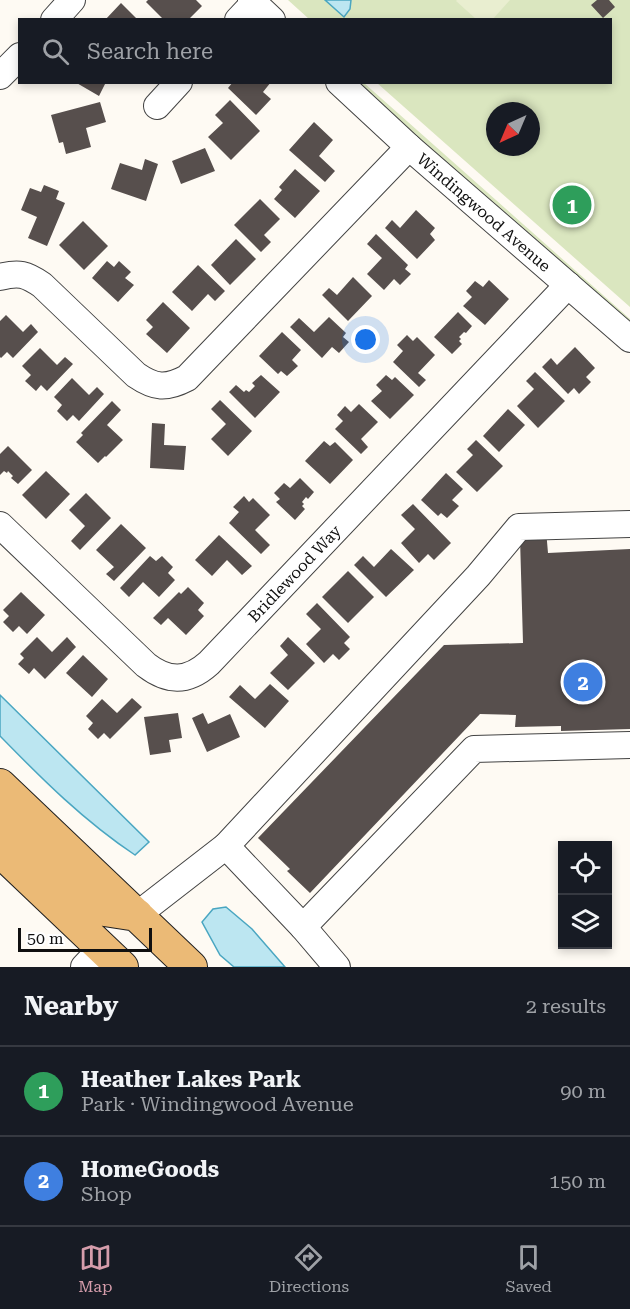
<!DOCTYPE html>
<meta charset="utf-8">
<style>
body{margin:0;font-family:"Roboto Serif",serif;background:#20242c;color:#f1f3f6}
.controls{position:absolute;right:18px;bottom:18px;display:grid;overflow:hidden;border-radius:0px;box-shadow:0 3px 9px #0003}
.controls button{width:54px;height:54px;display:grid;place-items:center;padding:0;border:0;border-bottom:2px solid #363941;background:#171b24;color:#f1f3f6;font:30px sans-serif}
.compass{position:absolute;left:486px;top:102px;width:54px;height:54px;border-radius:50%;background:#171b24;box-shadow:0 3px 9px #0003;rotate:224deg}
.scale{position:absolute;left:18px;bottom:15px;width:134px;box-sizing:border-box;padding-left:6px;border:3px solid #101010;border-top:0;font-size:16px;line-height:21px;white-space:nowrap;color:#101010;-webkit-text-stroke:4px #fff;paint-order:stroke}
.you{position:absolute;left:366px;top:340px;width:21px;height:21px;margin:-15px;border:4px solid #fff;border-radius:50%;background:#1a73e8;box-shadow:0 0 0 9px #1a73e833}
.badge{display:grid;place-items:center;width:39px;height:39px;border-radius:50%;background:#d59dab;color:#fff;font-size:20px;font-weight:700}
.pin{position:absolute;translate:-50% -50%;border:3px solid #fff;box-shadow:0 2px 6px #0006}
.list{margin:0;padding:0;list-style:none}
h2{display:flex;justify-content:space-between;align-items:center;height:78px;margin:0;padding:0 24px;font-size:26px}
h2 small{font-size:20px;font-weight:400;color:#9ea1a6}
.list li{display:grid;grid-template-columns:39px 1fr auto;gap:18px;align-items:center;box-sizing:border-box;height:90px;padding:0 24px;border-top:2px solid #363941}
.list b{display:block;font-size:22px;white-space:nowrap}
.list p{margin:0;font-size:20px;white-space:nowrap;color:#9ea1a6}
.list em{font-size:20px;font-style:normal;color:#9ea1a6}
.icon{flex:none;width:33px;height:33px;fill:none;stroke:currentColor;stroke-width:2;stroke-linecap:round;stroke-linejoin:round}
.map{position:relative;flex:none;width:630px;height:967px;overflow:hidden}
.search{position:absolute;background:#171b24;box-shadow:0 3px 9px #0003;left:18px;right:18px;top:18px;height:66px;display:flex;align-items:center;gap:15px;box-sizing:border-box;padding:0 21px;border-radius:0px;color:#9ea1a6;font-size:22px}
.sheet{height:258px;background:#171b24}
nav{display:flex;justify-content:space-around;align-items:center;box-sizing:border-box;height:84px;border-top:2px solid #363941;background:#171b24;font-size:16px;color:#9ea1a6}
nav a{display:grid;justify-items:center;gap:3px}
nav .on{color:#d59dab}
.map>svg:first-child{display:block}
</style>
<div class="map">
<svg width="630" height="967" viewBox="0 0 630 967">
<rect width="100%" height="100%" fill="#fefaf3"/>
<path fill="#dae6bf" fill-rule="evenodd" d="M288,0h342v307l-253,-224 233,-1v-62l-301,-1zM495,111h36v36h-36z
M359,83h5l266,236v6l-124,-107z"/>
<path fill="#e9eed0" d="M457,0h53l-18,20 -16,-1 -20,-18z"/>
<path fill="#bce6f1" stroke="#4aa6c1" stroke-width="1.5" d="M325,0h26l-1,9 -6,8z
M0,695l149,147 -14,13c-51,-34 -93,-76 -135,-119z
M226,907l26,22 33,38h-51l-14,-12 -18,-33 11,-13z"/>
<path fill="#574f4d" d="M148,0h48l6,6 -14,14h-24l-18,-18z
M597,0h12l6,7 -12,11 -12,-13z
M121,3l17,17h-33z
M75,82h31l-7,14z
M233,82h38l-8,10 8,7 -15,16 -28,-27z
M230,100l30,31 -29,29 -23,-23 15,-14 -8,-8z
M100,102l6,20 -20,6 5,19 -25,7 -3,-12 -4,1 -8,-28z
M314,122l19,18 -14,16 16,15 -10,11 -36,-32z
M205,148l10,23 -34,13 -9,-23z
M145,159l13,5 -12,37 -35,-12 9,-26 22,7z
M295,169l25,22 -25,27 -21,-19 8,-9 -3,-3z
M44,185l15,6 -3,8 9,4 -18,43 -19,-8 9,-21 -16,-7 9,-22 11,4z
M260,199l20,20 -16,16 7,7 -10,10 -27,-27z
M416,210l19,18 -5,6 5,6 -18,19 -32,-31 7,-8 8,8z
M83,221l25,25 -24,24 -25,-25z
M376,234l32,31 -3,4 6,5 -11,11 -6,-6 -10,11 -17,-16 15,-16 -15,-14z
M236,239l20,20 -26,26 -19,-20z
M107,261l7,6 5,-6 12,11 -6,6 9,7 -16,17 -26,-24z
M198,265l27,26 -10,10 -7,-7 -16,17 -20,-19z
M353,277l19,19 -24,25 -26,-26 7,-7 8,7z
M489,280l20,19 -24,26 -22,-19 9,-9 -6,-6 9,-10 8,6z
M163,302l27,26 -23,25 -21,-19 7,-7 -7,-7z
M458,312l14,14 -6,7 -2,-1 -5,5 2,2 -2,2 3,3 -10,10 -18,-17z
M6,315l17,17 8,-8 7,8 -25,26 -6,-6 -6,6 -1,-1v-36z
M329,317l17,16 -3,4 6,5 -10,11 -7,-6 -10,11 -32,-31 9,-9 15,14z
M282,332l19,18 -9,10 6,6 -11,10 -6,-5 -3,3 -19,-18z
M407,335l6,6 4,-4 18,18 -17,18 8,7 -7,7 -26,-25 10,-11 -6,-6z
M575,347l20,21 -9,9 5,5 -12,12 -5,-6 -6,6 -26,-27 9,-9 6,7z
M40,348l17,17 8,-8 8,7 -26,27 -6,-6 -5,6 -11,-10 6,-6 -9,-9z
M535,372l30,29 -27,27 -21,-22 17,-17 -8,-8z
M261,375l19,17 -25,26 -26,-26 7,-7 8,7 2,-2 3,2 6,-6 -3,-3z
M386,375l6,5 3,-3 19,18 -24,24 -19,-18 11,-10 -6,-6z
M72,378l17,17 8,-8 7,7 -25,27 -6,-6 -6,6 -10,-10 5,-6 -8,-8z
M220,400l32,31 -24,25 -17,-17 15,-15 -15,-15z
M112,401l9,9 -14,15 16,15 -17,17 -1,-1 -7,7 -22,-21 7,-7 -2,-2z
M359,404l19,18 -17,17 7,8 -7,7 -26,-25 8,-8 -6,-6 8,-9 6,6z
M508,409l17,16 -26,27 -16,-16z
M152,423l13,1 -1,21 22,1 -2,24 -34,-2z
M476,440l27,26 -26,26 -21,-20 17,-17 -6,-6z
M324,441l6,5 5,-4 18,18 -23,24 -25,-23z
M8,446l24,24 -14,14 -7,-6 2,-2 -5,-5 -1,2 -3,-2 -4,4v-21z
M46,471l24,23 -24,25 -24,-24z
M446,473l17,16 -11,11 7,6 -12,12 -6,-5 -3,3 -17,-16z
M300,478l14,14 -6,7 -2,-2 -4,5 2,2 -2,2 3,3 -10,11 -19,-18 4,-3 -6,-6 10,-10 6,5z
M86,493l25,25 -31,32 -9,-9 14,-15 -16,-16z
M244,496l5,6 4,-4 17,17 -15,15 15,15 -9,9 -32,-31 10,-11 -6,-5z
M413,504l38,39 -17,17 -6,-6 -9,9 -18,-20 14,-14 -14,-14z
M121,524l25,24 -32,33 -8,-7 8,-7 -18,-17z
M546,530l2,23 82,-4v180l-69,2v-5l-46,1 1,-12 -36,-1 -170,179 -23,-22 3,-2 -32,-31 186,-193 79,-2 -3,-105z
M219,535l33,31 -10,9 -15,-15 -15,16 -17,-16z
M391,549l23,21 -28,27 -32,-32 9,-9 11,11z
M150,556l6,5 6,-5 11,11 -5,6 7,7 -16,17 -16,-15 -14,15 -9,-9z
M348,571l26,26 -26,26 -26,-26z
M188,587l16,16 -6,7 6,6 -18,19 -18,-17 -7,7 -8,-7 26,-26 2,2z
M21,592l24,23 -18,19 -8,-8 -6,6 -10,-10 6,-6 -6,-6z
M317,603l33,34 -6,6 6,6 -11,11 -6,-6 -9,9 -18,-19 15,-15 -15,-15z
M37,637l15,15 15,-15 9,10 -31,32 -11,-11 -5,6 -11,-10 6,-6 -4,-4z
M288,637l27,26 -27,27 -18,-17 18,-18 -8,-9z
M83,655l25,24 -16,18 -26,-24z
M270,684l19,17 -24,27 -36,-31 11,-12 15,14z
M132,698l10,9 -32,32 -6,-6 -6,6 -10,-10 5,-6 -7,-7 16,-17 15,14z
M178,713l4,25 -13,2 2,12 -21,3 -6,-38z
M203,713l5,11 22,-10 10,23 -33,15 -15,-34z"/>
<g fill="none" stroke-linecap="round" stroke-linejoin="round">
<g stroke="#434343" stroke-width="28">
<g id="minor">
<path d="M251,0l21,20"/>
<path d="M54,20l18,-20"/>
<path d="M238,20l16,-17"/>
<path d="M0,76l20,-20"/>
<path id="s1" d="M339,82l70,65 221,192"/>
<path d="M157,106l22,-24"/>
<path d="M0,277c19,-5 26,-3 42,8l94,90c19,13 30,14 51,3l222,-231"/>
<path id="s2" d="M0,525l146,140c22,17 42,17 63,-2l359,-378"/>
<path d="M226,846l252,-270 41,-49 111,-3"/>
<path d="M137,915l89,-69 77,81 171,-178 156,-4"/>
<path d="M303,927l34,40"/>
<path d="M84,967l18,-19"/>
</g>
</g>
<g stroke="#212121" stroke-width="34">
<path id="major" d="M0,785l191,182
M0,818l98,91 39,6
M0,851l122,116"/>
</g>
<use href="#minor" stroke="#fff" stroke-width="26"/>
<use href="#major" stroke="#ebba76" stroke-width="32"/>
</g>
<g text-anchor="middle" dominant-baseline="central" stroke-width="6" stroke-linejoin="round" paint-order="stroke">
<g font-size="16" fill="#101010" stroke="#fff">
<text stroke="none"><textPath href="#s1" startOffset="195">Windingwood Avenue</textPath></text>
<text stroke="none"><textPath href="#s2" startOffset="396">Bridlewood Way</textPath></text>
</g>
</g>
</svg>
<div class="controls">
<button><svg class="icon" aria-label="locate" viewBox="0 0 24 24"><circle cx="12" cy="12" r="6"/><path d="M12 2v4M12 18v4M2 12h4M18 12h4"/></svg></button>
<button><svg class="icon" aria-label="layers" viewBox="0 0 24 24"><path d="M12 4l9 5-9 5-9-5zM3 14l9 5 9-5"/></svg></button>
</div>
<svg class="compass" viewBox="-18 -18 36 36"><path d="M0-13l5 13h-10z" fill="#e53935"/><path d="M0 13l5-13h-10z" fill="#9ea1a6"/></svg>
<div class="scale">50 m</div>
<div class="you"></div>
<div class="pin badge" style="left:572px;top:205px;background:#2e9e5b">1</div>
<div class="pin badge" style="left:583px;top:682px;background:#3f7fe0">2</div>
<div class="search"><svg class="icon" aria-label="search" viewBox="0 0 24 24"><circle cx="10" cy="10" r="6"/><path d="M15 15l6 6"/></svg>Search here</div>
</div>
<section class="sheet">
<h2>Nearby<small>2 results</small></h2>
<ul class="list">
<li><span class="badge" style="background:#2e9e5b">1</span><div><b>Heather Lakes Park</b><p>Park · Windingwood Avenue</p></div><em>90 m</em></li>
<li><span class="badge" style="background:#3f7fe0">2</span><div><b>HomeGoods</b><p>Shop</p></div><em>150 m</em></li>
</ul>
</section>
<nav>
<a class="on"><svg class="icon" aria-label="map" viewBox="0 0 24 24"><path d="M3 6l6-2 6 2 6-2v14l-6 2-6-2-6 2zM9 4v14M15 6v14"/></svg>Map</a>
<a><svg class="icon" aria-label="directions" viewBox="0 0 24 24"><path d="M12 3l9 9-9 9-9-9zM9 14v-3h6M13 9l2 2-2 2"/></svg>Directions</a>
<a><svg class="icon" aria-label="saved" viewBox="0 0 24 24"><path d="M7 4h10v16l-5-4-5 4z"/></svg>Saved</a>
</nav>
